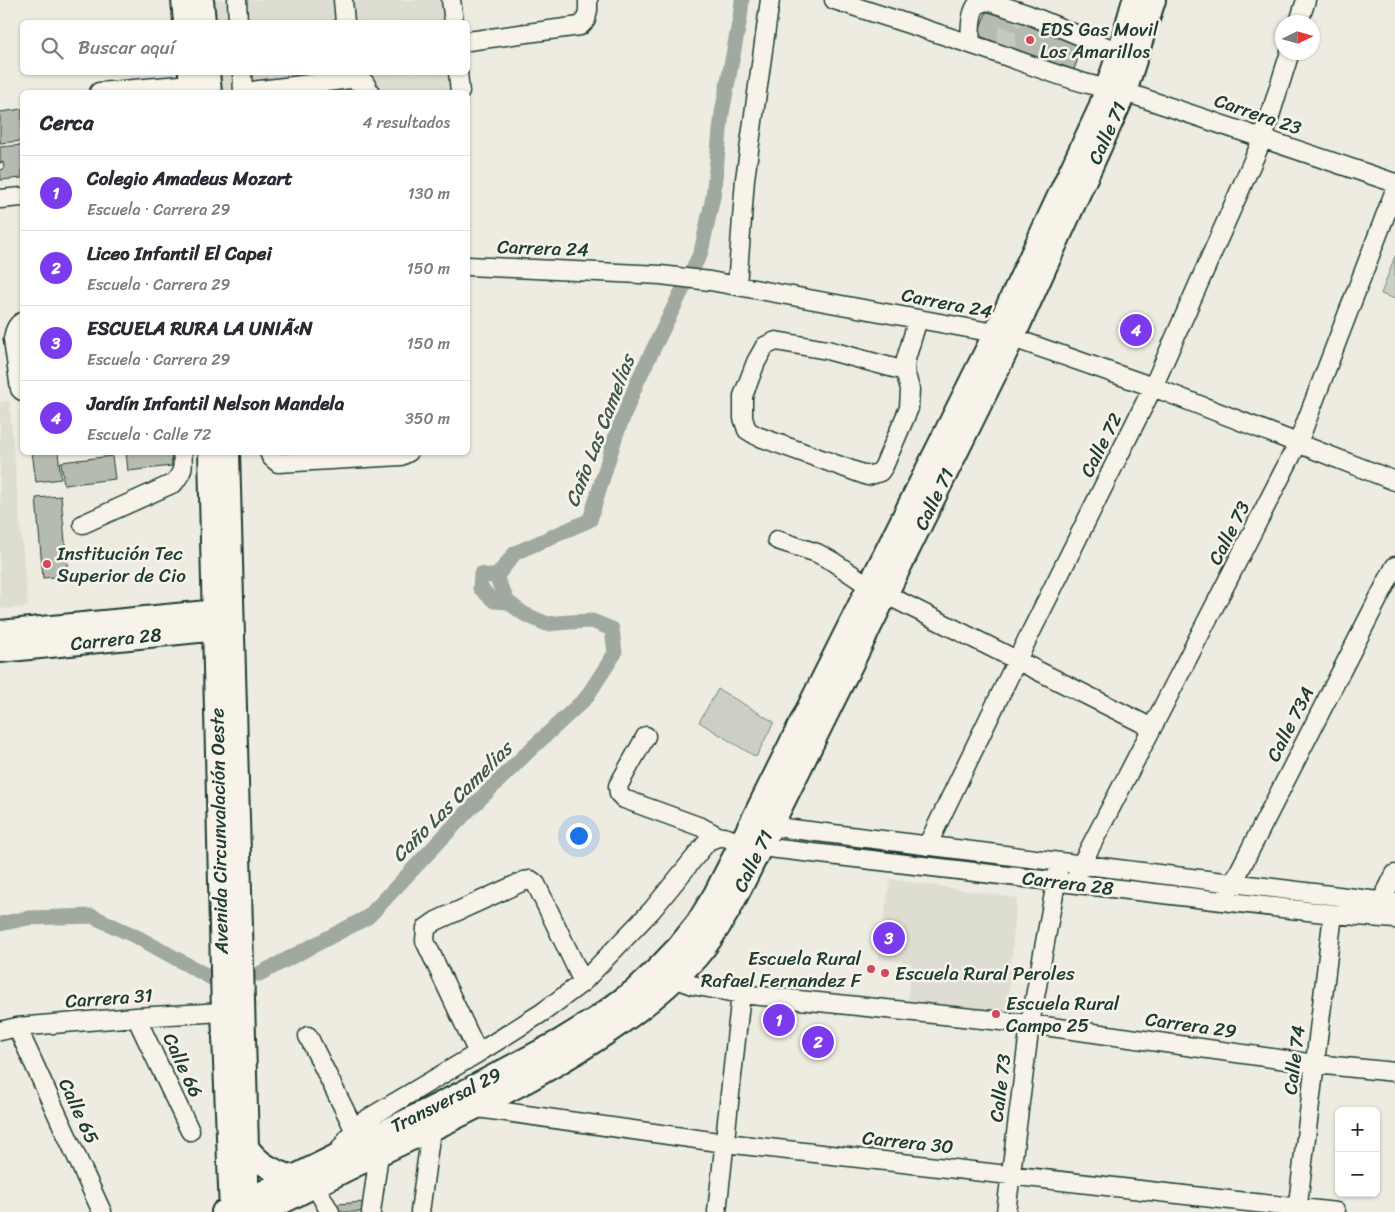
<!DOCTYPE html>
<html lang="es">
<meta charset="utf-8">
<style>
body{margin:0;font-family:Sriracha,sans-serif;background:#f7f7f7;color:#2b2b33}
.controls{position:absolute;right:15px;bottom:15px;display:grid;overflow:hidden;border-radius:8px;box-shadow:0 1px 4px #0004}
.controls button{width:45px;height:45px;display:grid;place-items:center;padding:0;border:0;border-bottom:1px solid #e1e1e2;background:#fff;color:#2b2b33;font:25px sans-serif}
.compass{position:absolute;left:1275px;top:15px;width:45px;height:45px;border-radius:50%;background:#fff;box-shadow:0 1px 4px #0004;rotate:85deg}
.you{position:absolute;left:578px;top:835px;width:18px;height:18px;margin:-12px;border:4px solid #fff;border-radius:50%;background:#1a73e8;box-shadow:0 0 0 8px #1a73e833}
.badge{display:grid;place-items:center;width:32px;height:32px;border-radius:50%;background:#7c3aed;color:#fff;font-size:16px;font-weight:700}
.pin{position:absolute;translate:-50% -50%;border:2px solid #fff;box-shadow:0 1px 5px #0006}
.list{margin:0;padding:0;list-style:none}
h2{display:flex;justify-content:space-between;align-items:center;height:65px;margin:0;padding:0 20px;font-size:21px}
h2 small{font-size:16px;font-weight:400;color:#7c7c81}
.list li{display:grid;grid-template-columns:32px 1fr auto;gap:15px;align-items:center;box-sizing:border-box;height:75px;padding:0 20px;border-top:1px solid #e1e1e2}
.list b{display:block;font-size:19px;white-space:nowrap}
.list p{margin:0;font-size:16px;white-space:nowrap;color:#7c7c81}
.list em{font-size:16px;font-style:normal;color:#7c7c81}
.icon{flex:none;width:28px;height:28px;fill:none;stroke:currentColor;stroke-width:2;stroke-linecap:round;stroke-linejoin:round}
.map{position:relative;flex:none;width:1395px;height:1212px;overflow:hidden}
.search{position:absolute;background:#fff;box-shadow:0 1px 4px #0004;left:20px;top:20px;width:450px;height:55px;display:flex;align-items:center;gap:12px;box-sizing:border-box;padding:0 18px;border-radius:8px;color:#7c7c81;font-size:19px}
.panel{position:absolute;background:#fff;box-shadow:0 1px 4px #0004;left:20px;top:90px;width:450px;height:365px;border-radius:8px}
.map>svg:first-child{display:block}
</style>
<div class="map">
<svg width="1395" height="1212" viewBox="0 0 1395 1212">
<rect width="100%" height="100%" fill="#eeece1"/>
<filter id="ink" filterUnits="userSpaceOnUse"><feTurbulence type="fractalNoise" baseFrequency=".02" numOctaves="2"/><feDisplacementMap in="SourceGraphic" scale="10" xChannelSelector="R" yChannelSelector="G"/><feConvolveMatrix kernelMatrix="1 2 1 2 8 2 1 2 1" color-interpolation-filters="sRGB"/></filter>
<g filter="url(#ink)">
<path fill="#ddddd2" d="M212,0h232l3,22h-233z
M219,73h232l1,19h-232z
M9,401l19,206 -28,2v-207z
M890,879l127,19 -10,114 -99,-10 3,-39 -33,-4z"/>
<path fill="#cccfc4" stroke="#76867c" d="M1395,256v43l-14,-5z
M718,689l56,33 -18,35 -57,-35z"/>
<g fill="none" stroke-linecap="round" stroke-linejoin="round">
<path stroke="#9fa99f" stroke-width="15" d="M496,577l-15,-3 -1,14 14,13 14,1
M0,924l28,-6 64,-2 47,22 74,41
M259,974l109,-57 95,-101 68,-67 55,-51 29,-45 -3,-24 -20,-8 -22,1 -23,2 -23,-10 -16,-12 -12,-25 19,-24 75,-33 26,-85 22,-55 63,-128 12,-55 9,-84 18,-95 2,-18"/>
</g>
<path fill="#b5bbb0" stroke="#1f3d34" d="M988,8l95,37 -10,27 -96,-37z
M22,109v32l-22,2v-31z
M22,145v33l-21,2 -1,-10 4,-1 -1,-7 -3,1v-16z
M32,452h26l3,27 -25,3z
M126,452h45l1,14 -44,5z
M112,456l3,23 -51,6 -3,-23z
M61,496l7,80 -25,2 -7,-80z
M364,1202l1,10h-27l-1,-8z"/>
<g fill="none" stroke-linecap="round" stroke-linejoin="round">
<path stroke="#c5c9be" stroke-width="18" stroke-dasharray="18 9" stroke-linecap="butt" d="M1007,47c-2,-13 0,-19 8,-28"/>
<g stroke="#1f3d34" stroke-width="21">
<path id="minor" d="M237,0l1,22
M343,0l2,22
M451,0l3,22
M834,0c53,17 107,34 160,52 43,15 86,33 131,40l270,91
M1299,22l7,-22
M468,41l112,-15 6,-6 2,-10v-10
M971,44c-1,-10 -1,-29 5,-38 3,-3 7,-4 11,-5l40,13 92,38
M242,72l1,20
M458,72l2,20
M99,92l92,-8
M243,92l108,-13 14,4 5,9
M0,199l22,-2
M468,266l193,9 49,6 285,52 18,5 140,49 242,94
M737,286l8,-107 25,-179
M22,322c-6,3 -8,10 -9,17l7,50 2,2
M905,371l-78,-21 -51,-9 -11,5 -9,16 -13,34v22l4,12 10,6 111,40 12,-4 4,-6 25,-58 1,-19 -5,-18 1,-12 12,-40
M269,452l2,5 7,6 123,-7 8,-4
M83,524l91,-41c9,-11 10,-16 8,-31
M777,540l40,13 15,8 37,25 283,142
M646,736l-28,50 1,8 5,5 77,28 17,9
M760,825l635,78
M927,846l90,-186 136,-273 110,-249 27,-86
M1074,883l7,-18 71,-137 146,-285 97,-253
M1228,893l167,-327
M1381,902l14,-28
M666,974l26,11 49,9 289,30 285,40 80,8
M136,1017l54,114
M17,1027l85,185
M0,1031l17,-4 119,-10 87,-5
M308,1036l46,93
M478,1053l-53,-112 1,-13 10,-7 88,-40 7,-1 5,4 47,98
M477,1108l248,35 611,69
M337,1154l17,-25 8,-7 116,-69 65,-41 40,-30 69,-72 56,-69c15,-7 18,-4 32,2 7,2 14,2 21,4l572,67 62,5
M309,1175l21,37
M371,1212l8,-58
M420,1212l11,-82
M717,1212l24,-218
M1006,1212l24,-188 28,-152
M1297,1212l36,-298"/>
</g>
<g stroke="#1f3d34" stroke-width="26">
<path id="major" d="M183,0l2,22
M202,0l2,22
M190,72l1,20
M208,72l2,20
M210,452l13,560 8,200
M228,452l19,695v65
M0,632l228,-22
M0,651l228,-23
M247,1147c12,17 26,24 46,30
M223,1212l237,-118 98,-52 39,-24 38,-28 22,-21 22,-23 19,-24 17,-28 26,-51 254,-510 104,-223 20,-58 15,-52
M263,1212c39,-19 77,-40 116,-58 17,-8 34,-16 51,-24 32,-15 64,-32 95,-48 62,-34 123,-72 171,-124 28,-32 46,-74 65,-111l252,-509 112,-246 29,-92"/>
</g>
<use href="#minor" stroke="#f7f3e8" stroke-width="18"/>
<use href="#major" stroke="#f7f3e8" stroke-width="22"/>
</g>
</g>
<g fill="#d1495b" stroke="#f7f3e8" stroke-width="2">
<circle cx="1030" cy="40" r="5"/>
<circle cx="47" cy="564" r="5"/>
<circle cx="871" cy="969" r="5"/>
<circle cx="885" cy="973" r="5"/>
<circle cx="996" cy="1014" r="5"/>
</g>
<g text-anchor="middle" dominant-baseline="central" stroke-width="5" stroke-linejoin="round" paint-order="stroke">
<g font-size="19" fill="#1f3d34" stroke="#f7f3e8" text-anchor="start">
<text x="1040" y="29">EDS Gas Movil<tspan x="1040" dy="22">Los Amarillos</tspan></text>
<text x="57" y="553">Institución Tec<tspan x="57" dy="22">Superior de Cio</tspan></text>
<text x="861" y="958" text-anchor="end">Escuela Rural<tspan x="861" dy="22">Rafael Fernandez F</tspan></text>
<text x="895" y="973">Escuela Rural Peroles</text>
<text x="1006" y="1003">Escuela Rural<tspan x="1006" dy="22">Campo 25</tspan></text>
</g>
<g font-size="19" fill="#1f3d34" stroke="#f7f3e8">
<text transform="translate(1258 114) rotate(19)">Carrera 23</text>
<text transform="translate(1107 133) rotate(-66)">Calle 71</text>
<text transform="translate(543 248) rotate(2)">Carrera 24</text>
<text transform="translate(947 303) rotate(11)">Carrera 24</text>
<text transform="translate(1101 445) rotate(-63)">Calle 72</text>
<text transform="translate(934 499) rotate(-64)">Calle 71</text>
<text transform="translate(1229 533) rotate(-63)">Calle 73</text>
<text transform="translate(116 639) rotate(-6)">Carrera 28</text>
<text transform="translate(1290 724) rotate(-63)">Calle 73A</text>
<text transform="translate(219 831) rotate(-91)">Avenida Circunvalación Oeste</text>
<text transform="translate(753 861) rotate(-64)">Calle 71</text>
<text transform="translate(1068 883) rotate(7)">Carrera 28</text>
<text transform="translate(109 998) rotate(-4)">Carrera 31</text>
<text transform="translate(1191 1025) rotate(8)">Carrera 29</text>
<text transform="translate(1294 1060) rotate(-83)">Calle 74</text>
<text transform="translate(183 1065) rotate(65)">Calle 66</text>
<text transform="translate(1000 1088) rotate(-83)">Calle 73</text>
<text transform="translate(446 1100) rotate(-27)">Transversal 29</text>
<text transform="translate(79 1111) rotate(65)">Calle 65</text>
<text transform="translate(908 1142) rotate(6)">Carrera 30</text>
</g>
<g font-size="20" font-style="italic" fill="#3f584f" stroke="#f7f3e8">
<text transform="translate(600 431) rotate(-69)">Caño Las Camelias</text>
<text transform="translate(452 802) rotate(-45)">Caño Las Camelias</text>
</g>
</g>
</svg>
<div class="controls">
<button>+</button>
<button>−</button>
</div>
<svg class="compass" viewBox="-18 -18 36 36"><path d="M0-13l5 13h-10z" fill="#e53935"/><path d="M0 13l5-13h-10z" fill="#7c7c81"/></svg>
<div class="you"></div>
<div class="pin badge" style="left:779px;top:1020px">1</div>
<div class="pin badge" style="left:818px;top:1042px">2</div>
<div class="pin badge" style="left:889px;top:938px">3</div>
<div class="pin badge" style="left:1136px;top:330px">4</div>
<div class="search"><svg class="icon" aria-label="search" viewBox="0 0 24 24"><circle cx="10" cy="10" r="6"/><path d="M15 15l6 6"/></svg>Buscar aquí</div>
<section class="panel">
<h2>Cerca<small>4 resultados</small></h2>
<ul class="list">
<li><span class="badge">1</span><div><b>Colegio Amadeus Mozart</b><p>Escuela · Carrera 29</p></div><em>130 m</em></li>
<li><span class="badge">2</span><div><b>Liceo Infantil El Capei</b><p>Escuela · Carrera 29</p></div><em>150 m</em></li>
<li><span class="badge">3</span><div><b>ESCUELA RURA LA UNIÃ‹N</b><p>Escuela · Carrera 29</p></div><em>150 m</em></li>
<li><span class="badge">4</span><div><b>Jardín Infantil Nelson Mandela</b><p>Escuela · Calle 72</p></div><em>350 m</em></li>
</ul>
</section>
</div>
